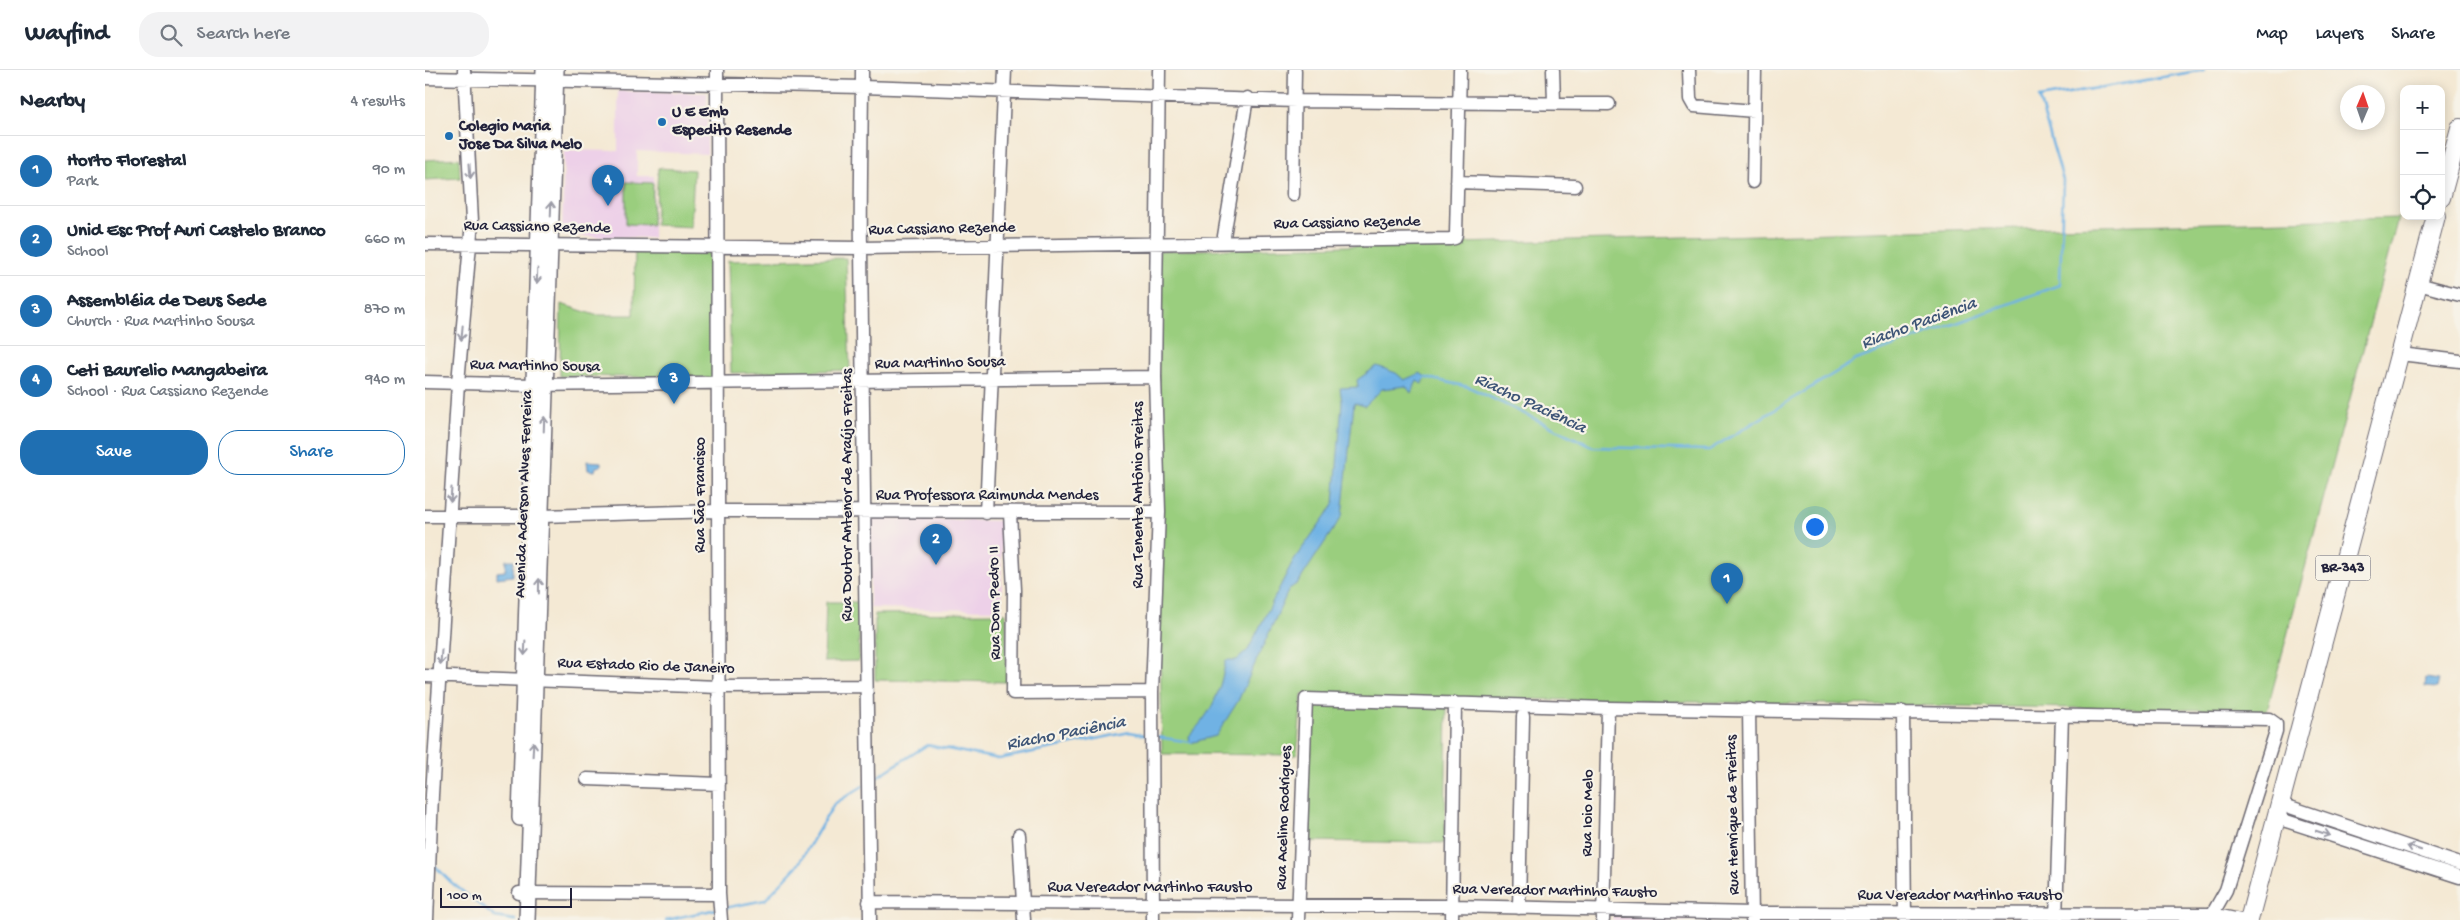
<!DOCTYPE html>
<meta charset="utf-8">
<style>
body{margin:0;font-family:"Gochi Hand",sans-serif;background:#f2f2f3;color:#1f2937}
.controls{position:absolute;right:15px;top:15px;display:grid;overflow:hidden;border-radius:10px;box-shadow:0 2px 12px #0003}
.controls button{width:45px;height:45px;display:grid;place-items:center;padding:0;border:0;border-bottom:1px solid #e0e1e3;background:#fff;color:#1f2937;font:25px sans-serif}
.compass{position:absolute;left:1915px;top:15px;width:45px;height:45px;border-radius:50%;background:#fff;box-shadow:0 2px 12px #0003;rotate:2deg}
.scale{position:absolute;left:15px;bottom:12px;width:132px;box-sizing:border-box;padding-left:5px;border:2px solid #22223b;border-top:0;font-size:14px;line-height:18px;white-space:nowrap;color:#22223b;-webkit-text-stroke:4px #f7f3e8;paint-order:stroke}
.you{position:absolute;left:1389px;top:456px;width:18px;height:18px;margin:-12px;border:4px solid #fff;border-radius:50%;background:#1a73e8;box-shadow:0 0 0 8px #1a73e833}
.badge{display:grid;place-items:center;width:32px;height:32px;border-radius:50%;background:#1f6fb2;color:#fff;font-size:16px;font-weight:700}
.pin{position:absolute;translate:-50% -41px;filter:drop-shadow(0 1px 2px #0008)}
.pin::after{content:'';position:absolute;top:26px;width:18px;height:15px;background:inherit;clip-path:polygon(0 0,100% 0,50% 100%)}
.list{margin:0;padding:0;list-style:none}
h2{display:flex;justify-content:space-between;align-items:center;height:65px;margin:0;padding:0 20px;font-size:21px}
h2 small{font-size:16px;font-weight:400;color:#747a83}
.list li{display:grid;grid-template-columns:32px 1fr auto;gap:15px;align-items:center;box-sizing:border-box;height:70px;padding:0 20px;border-top:1px solid #e0e1e3}
.list b{display:block;font-size:19px;white-space:nowrap}
.list p{margin:0;font-size:16px;white-space:nowrap;color:#747a83}
.list em{font-size:16px;font-style:normal;color:#747a83}
.actions{display:flex;gap:10px;padding:15px 20px}
.actions a{flex:1;padding:11px 0;border:1px solid #1f6fb2;border-radius:20px;text-align:center;font-size:18px;color:#1f6fb2}
.actions .main{background:#1f6fb2;color:#fff}
.icon{flex:none;width:28px;height:28px;fill:none;stroke:currentColor;stroke-width:2;stroke-linecap:round;stroke-linejoin:round}
.map{position:relative;flex:none;width:2035px;height:850px;overflow:hidden}
header{display:flex;align-items:center;gap:30px;box-sizing:border-box;height:70px;padding:0 25px;background:#fff;border-bottom:1px solid #e0e1e3}
header strong{font-size:24px}
nav{display:flex;gap:28px;margin-inline-start:auto;font-size:18px}
.search{width:350px;height:45px;background:#f2f2f3;display:flex;align-items:center;gap:12px;box-sizing:border-box;padding:0 18px;border-radius:20px;color:#747a83;font-size:19px}
main{display:flex}
aside{flex:1;background:#fff}
.map>svg:first-child{display:block}
</style>
<header>
<strong>Wayfind</strong>
<div class="search"><svg class="icon" aria-label="search" viewBox="0 0 24 24"><circle cx="10" cy="10" r="6"/><path d="M15 15l6 6"/></svg>Search here</div>
<nav><a>Map</a><a>Layers</a><a>Share</a></nav>
</header>
<main>
<aside>
<h2>Nearby<small>4 results</small></h2>
<ul class="list">
<li><span class="badge">1</span><div><b>Horto Florestal</b><p>Park</p></div><em>90 m</em></li>
<li><span class="badge">2</span><div><b>Unid Esc Prof Auri Castelo Branco</b><p>School</p></div><em>660 m</em></li>
<li><span class="badge">3</span><div><b>Assembléia de Deus Sede</b><p>Church · Rua Martinho Sousa</p></div><em>870 m</em></li>
<li><span class="badge">4</span><div><b>Ceti Baurelio Mangabeira</b><p>School · Rua Cassiano Rezende</p></div><em>940 m</em></li>
</ul>
<div class="actions"><a class="main">Save</a><a>Share</a></div>
</aside>
<div class="map">
<svg width="2035" height="850" viewBox="0 0 2035 850">
<rect width="100%" height="100%" fill="#f7f3e8"/>
<filter id="ink" filterUnits="userSpaceOnUse"><feTurbulence type="fractalNoise" baseFrequency=".02" numOctaves="2"/><feDisplacementMap in="SourceGraphic" scale="10" xChannelSelector="R" yChannelSelector="G"/><feConvolveMatrix kernelMatrix="1 2 1 2 8 2 1 2 1" color-interpolation-filters="sRGB"/></filter>
<filter id="wash" filterUnits="userSpaceOnUse"><feTurbulence type="fractalNoise" baseFrequency=".0096" numOctaves="4" result="noise"/><feDisplacementMap in="SourceGraphic" scale="20" xChannelSelector="R" yChannelSelector="G"/><feGaussianBlur stdDeviation="1.12" result="paint"/><feColorMatrix in="noise" values="0 0 0 0 0 0 0 0 0 0 0 0 0 0 0 0 0 1.4 0 .05"/><feComposite in="paint" operator="in"/></filter>
<g filter="url(#wash)">
<rect width="100%" height="100%" fill="#f4e9d4"/>
<path fill="#edd0e8" d="M193,21l89,2v61l-70,-3v25h17l-1,62 -91,-2 2,-86 54,1z
M445,448l131,3 1,89 -132,-2z
M1187,847l136,1v2h-136z"/>
<path fill="#9ace7e" stroke="#5e785c" d="M34,88l1,20 -35,2v-20z
M233,98l36,2 -3,57 -36,-2z
M201,112l27,1 -1,42 -26,-1z
M1973,148l-131,493 -820,-13 -2,145 -145,-2 9,-147h-7l-5,61 -135,-1 -4,-239 1,-264z
M210,178l84,1 -2,129 -157,-2 1,-72 34,11h39z
M421,188l4,112 -119,3 -3,-112z
M401,532h33v59l-35,1z
M581,543l1,69 -132,-2v-66z"/>
<path fill="#6fb2e4" stroke="#486a90" d="M952,296l19,7 8,7 16,-7 6,4 -4,7 -5,-3 -6,12 -5,-7 -24,3 -17,17 -11,-3 -12,113 -44,67 -9,6 -51,112 -22,35 -26,7 -1,-7c25,-26 30,-42 37,-76h11l11,-10 45,-89 41,-57 8,-102 -2,-14 18,-1 -1,-7z
M162,391l14,1v4l-5,1 -1,4 -7,-1z
M81,490h8l-1,16 -16,2v-6l8,-1z
M2001,608l13,2 -2,8 -12,-1z"/>
<g fill="none" stroke-linecap="round" stroke-linejoin="round">
<path stroke="#6fb2e4" stroke-width="2.5" d="M998,307l46,10 124,60 116,3 147,-90 204,-75 3,-105 -24,-82 165,-28
M732,667l34,5
M447,710l55,-35 72,14 131,-27 19,4
M9,795l18,18 43,34 20,3
M299,838l41,-8 33,-35 36,-61 29,-18
M241,850l51,-11"/>
</g>
</g>
<g filter="url(#ink)">
<g fill="none" stroke-linecap="round" stroke-linejoin="round">
<g stroke="#6c6871" stroke-width="15">
<path id="minor" d="M292,0l2,824 2,26
M437,0c0,60 -2,120 -1,179 2,224 6,447 9,671
M1128,0l1,32
M1264,0l1,29 4,7 60,5
M0,8l437,9 434,14 313,3
M1032,112l118,4
M1328,112l2,-112
M868,125l2,-125
M798,172l24,-144
M0,174l436,4 589,-9 5,-1 1,-4 4,-164
M1993,214l42,11
M1975,284l60,7
M0,312l108,3 622,-8
M561,443l19,-443
M585,443l4,77 -1,103 139,-1
M0,446h116l176,-5 442,1
M0,606l294,11 146,-1
M1324,639l3,211
M1478,642l2,207
M162,709l132,5
M1856,734l179,60
M1852,748l183,59
M594,765l5,85
M94,823l200,1
M444,832l583,4 300,7 459,1 29,6
M1094,838l4,-192
M2,850l5,-125 26,-412 14,-162 -8,-151
M728,850l-1,-228 7,-180 -4,-135 4,-307
M873,850l8,-221 302,9 661,11 7,5v7l-50,159 -17,30
M1027,850l3,-217
M1178,850l5,-212
M1631,850l6,-205"/>
</g>
<g stroke="#6c6871" stroke-width="18">
<path id="major" d="M95,748l24,-748
M102,850l29,-850"/>
</g>
<g stroke="#6c6871" stroke-width="20">
<path id="highway" d="M2016,128l19,-70
M1824,850l187,-704"/>
</g>
<use href="#minor" stroke="#fff" stroke-width="12"/>
<use href="#major" stroke="#fff" stroke-width="15"/>
<use href="#highway" stroke="#fff" stroke-width="18"/>
</g>
<defs><path id="oneway-shaft" d="M-6 0H5M1.5-3L5.5 0L1.5 3" fill="none" stroke-width="1.6" stroke-linecap="round" stroke-linejoin="round" transform="scale(1.25)"/></defs>
<g stroke="#9c9ca7">
<use href="#oneway-shaft" transform="translate(45 101) rotate(86)"/>
<use href="#oneway-shaft" transform="translate(126 139) rotate(-88)"/>
<use href="#oneway-shaft" transform="translate(112 206) rotate(92)"/>
<use href="#oneway-shaft" transform="translate(37 263) rotate(95)"/>
<use href="#oneway-shaft" transform="translate(119 354) rotate(-88)"/>
<use href="#oneway-shaft" transform="translate(26 425) rotate(94)"/>
<use href="#oneway-shaft" transform="translate(114 516) rotate(-89)"/>
<use href="#oneway-shaft" transform="translate(100 578) rotate(93)"/>
<use href="#oneway-shaft" transform="translate(16 587) rotate(94)"/>
<use href="#oneway-shaft" transform="translate(108 679) rotate(-87)"/>
<use href="#oneway-shaft" transform="translate(1898 763) rotate(18)"/>
<use href="#oneway-shaft" transform="translate(1989 778) rotate(-162)"/>
</g>
</g>
<g fill="#1f6fb2" stroke="#f7f3e8" stroke-width="2">
<circle cx="237" cy="52" r="5"/>
<circle cx="24" cy="66" r="5"/>
</g>
<g text-anchor="middle" dominant-baseline="central" stroke-width="4.5" stroke-linejoin="round" paint-order="stroke">
<rect fill="#f7f3e8" stroke="#62616f" stroke-width="1" x="1890.5" y="485.5" width="55" height="25" rx="4"/>
<g font-size="15" font-weight="bold" fill="#22223b">
<text x="1918" y="498">BR-343</text>
</g>
<g font-size="16" font-weight="bold" fill="#22223b" stroke="#f7f3e8" text-anchor="start">
<text x="247" y="43">U E Emb<tspan x="247" dy="18">Espedito Resende</tspan></text>
<text x="34" y="57">Colegio Maria<tspan x="34" dy="18">Jose Da Silva Melo</tspan></text>
</g>
<g font-size="16" fill="#22223b" stroke="#f7f3e8">
<text transform="translate(922 154) rotate(-1)">Rua Cassiano Rezende</text>
<text transform="translate(112 158) rotate(1)">Rua Cassiano Rezende</text>
<text transform="translate(517 160) rotate(-1)">Rua Cassiano Rezende</text>
<text transform="translate(515 294) rotate(-1)">Rua Martinho Sousa</text>
<text transform="translate(110 297) rotate(1)">Rua Martinho Sousa</text>
<text transform="translate(100 424) rotate(-88)">Avenida Aderson Alves Ferreira</text>
<text transform="translate(276 425) rotate(-90)">Rua São Francisco</text>
<text transform="translate(423 425) rotate(-90)">Rua Doutor Antenor de Araújo Freitas</text>
<text transform="translate(714 425) rotate(-90)">Rua Tenente Antônio Freitas</text>
<text x="562" y="426">Rua Professora Raimunda Mendes</text>
<text transform="translate(571 533) rotate(-91)">Rua Dom Pedro II</text>
<text transform="translate(221 597) rotate(2)">Rua Estado Rio de Janeiro</text>
<text transform="translate(1164 743) rotate(-89)">Rua Ioio Melo</text>
<text transform="translate(1309 745) rotate(-91)">Rua Henrique de Freitas</text>
<text transform="translate(860 748) rotate(-88)">Rua Acelino Rodrigues</text>
<text x="725" y="818">Rua Vereador Martinho Fausto</text>
<text transform="translate(1130 822) rotate(1)">Rua Vereador Martinho Fausto</text>
<text x="1535" y="826">Rua Vereador Martinho Fausto</text>
</g>
<g font-size="18" font-style="italic" fill="#3d5476" stroke="#f7f3e8">
<text transform="translate(1494 254) rotate(-20)">Riacho Paciência</text>
<text transform="translate(1105 334) rotate(25)">Riacho Paciência</text>
<text transform="translate(641 664) rotate(-11)">Riacho Paciência</text>
</g>
</g>
</svg>
<div class="controls">
<button>+</button>
<button>−</button>
<button><svg class="icon" aria-label="locate" viewBox="0 0 24 24"><circle cx="12" cy="12" r="6"/><path d="M12 2v4M12 18v4M2 12h4M18 12h4"/></svg></button>
</div>
<svg class="compass" viewBox="-18 -18 36 36"><path d="M0-13l5 13h-10z" fill="#e53935"/><path d="M0 13l5-13h-10z" fill="#747a83"/></svg>
<div class="scale">100 m</div>
<div class="you"></div>
<div class="pin badge" style="left:1302px;top:534px">1</div>
<div class="pin badge" style="left:511px;top:495px">2</div>
<div class="pin badge" style="left:249px;top:334px">3</div>
<div class="pin badge" style="left:183px;top:136px">4</div>
</div>
</main>
